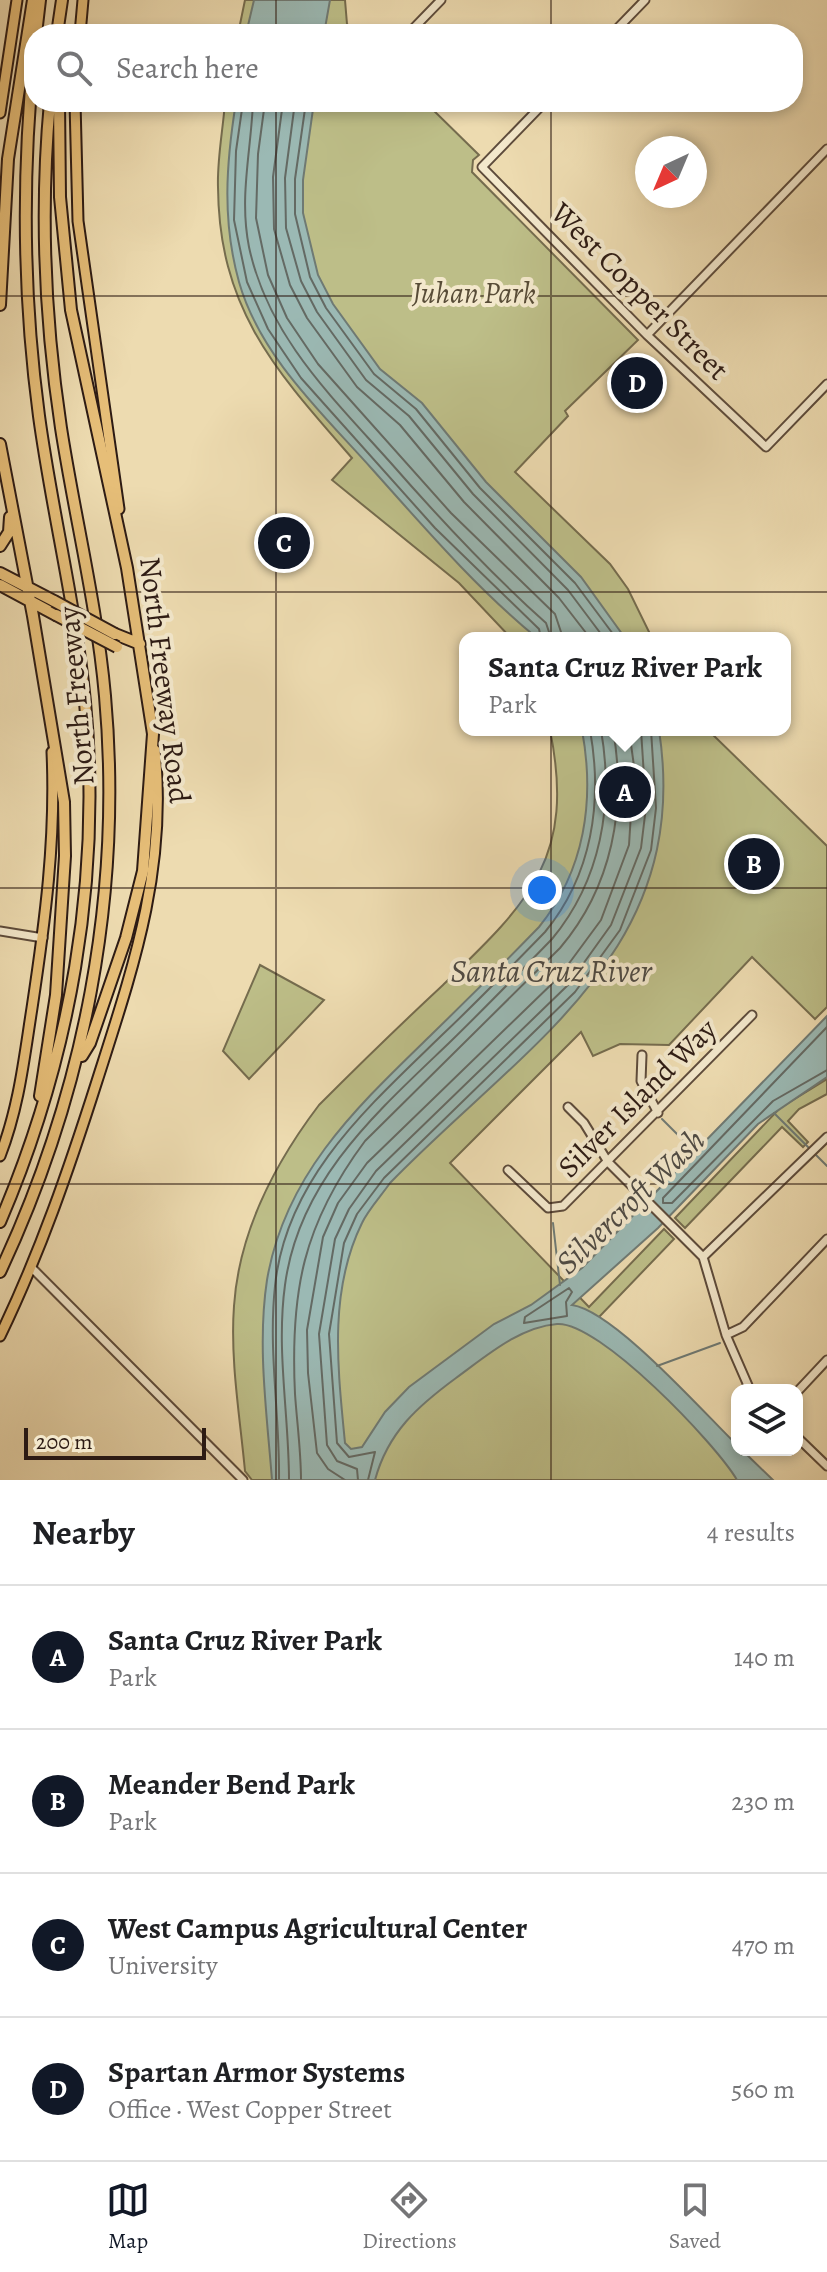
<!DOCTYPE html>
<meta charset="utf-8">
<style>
body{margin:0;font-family:Alegreya,serif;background:#f6f6f6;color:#202124}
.controls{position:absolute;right:24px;bottom:24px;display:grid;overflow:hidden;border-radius:16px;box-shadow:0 4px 12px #0003}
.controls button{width:72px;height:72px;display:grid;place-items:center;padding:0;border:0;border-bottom:2px solid #e0e0e0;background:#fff;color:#202124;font:40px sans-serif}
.compass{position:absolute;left:635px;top:136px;width:72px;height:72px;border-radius:50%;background:#fff;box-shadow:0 4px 12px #0003;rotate:224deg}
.scale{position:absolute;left:24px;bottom:20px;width:182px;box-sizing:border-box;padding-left:8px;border:4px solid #2d1b14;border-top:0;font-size:22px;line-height:28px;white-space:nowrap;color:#2d1b14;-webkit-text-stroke:6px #f3e8cc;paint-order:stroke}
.you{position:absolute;left:542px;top:890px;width:28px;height:28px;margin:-20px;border:6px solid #fff;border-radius:50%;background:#1a73e8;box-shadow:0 0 0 12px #1a73e833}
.badge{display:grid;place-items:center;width:52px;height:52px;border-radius:50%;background:#111827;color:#fff;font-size:26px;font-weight:700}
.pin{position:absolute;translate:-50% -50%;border:4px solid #fff;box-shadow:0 2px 8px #0006}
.popup{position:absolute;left:459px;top:632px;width:332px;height:104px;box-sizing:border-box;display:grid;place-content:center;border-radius:16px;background:#fff;filter:drop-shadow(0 2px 6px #0005);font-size:26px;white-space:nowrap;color:#757577}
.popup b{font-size:30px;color:#202124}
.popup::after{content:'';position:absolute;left:50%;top:100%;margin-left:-16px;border:16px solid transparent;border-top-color:#fff}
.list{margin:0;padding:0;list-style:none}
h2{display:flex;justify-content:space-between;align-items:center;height:104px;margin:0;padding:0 32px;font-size:34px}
h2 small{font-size:26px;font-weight:400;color:#757577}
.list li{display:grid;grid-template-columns:52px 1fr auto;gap:24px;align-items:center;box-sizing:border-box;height:144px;padding:0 32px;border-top:2px solid #e0e0e0}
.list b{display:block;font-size:30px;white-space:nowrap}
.list p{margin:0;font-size:26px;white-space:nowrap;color:#757577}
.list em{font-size:26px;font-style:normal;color:#757577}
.icon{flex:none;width:44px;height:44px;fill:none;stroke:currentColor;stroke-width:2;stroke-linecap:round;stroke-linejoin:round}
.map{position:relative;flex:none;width:827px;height:1480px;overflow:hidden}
.search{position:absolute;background:#fff;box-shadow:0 4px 12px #0003;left:24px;right:24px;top:24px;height:88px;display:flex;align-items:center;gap:20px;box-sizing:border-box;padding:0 28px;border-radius:32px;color:#757577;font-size:30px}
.sheet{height:680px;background:#fff}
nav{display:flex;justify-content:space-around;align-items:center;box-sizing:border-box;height:112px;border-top:2px solid #e0e0e0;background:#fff;font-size:22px;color:#757577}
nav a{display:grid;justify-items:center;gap:4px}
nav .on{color:#111827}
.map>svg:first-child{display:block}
</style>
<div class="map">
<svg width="827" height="1480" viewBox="0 0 827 1480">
<rect width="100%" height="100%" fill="#eddbb0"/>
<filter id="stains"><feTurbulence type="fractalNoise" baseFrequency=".0025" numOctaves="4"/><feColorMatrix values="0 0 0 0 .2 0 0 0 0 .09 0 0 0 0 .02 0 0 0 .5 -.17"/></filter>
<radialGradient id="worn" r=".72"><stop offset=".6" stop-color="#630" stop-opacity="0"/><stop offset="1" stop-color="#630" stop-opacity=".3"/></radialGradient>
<path fill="#bdbe88" stroke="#756c4e" stroke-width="2" d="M245,0h100l2,24 10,10h-119z
M225,102h200l54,53 -6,5 -1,12 166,168 -73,71 3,5 -53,56 95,92 18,25 24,49h-141l-52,-55 -127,-103 20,-22c-76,-87 -133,-148 -134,-271 -1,-28 5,-57 7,-85z
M550,730h158l119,116v161l-12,12 -63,-62 -83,88 -49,-1 -27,12 -12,-24 -131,131 139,144 75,-78 10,10 -75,78 162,163h-509l-7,-9c-5,-54 -15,-111 -11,-165 5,-75 41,-143 85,-201 41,-41 82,-81 124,-120 86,-83 133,-127 107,-255z
M260,965l64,35 -75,79 -26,-28z
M827,1079v15l-28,15 -11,12 20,21 -5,5 -21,-20 -97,101 -10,-10 105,-110z"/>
<path fill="#9bb9b4" stroke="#6f7a74" stroke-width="2" d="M254,0h76l-6,34h-78z
M236,102h78l-11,78v33l15,62 15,29 47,65 42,34 64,79 95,95 44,61h-88c-61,-50 -113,-111 -165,-169 -50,-56 -112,-113 -133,-187 -17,-61 -13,-118 -3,-180z
M582,730h77c34,222 -134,314 -269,453 -9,13 -22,27 -28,40 -34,69 -24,147 -17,220l6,6 11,-2 23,-35 24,-25 85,-63 37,-19 51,-37 245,-252v61l-69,47 -100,104 -86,77c42,6 131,107 165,140v5h5l31,30h-36c-21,-36 -138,-159 -180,-156 -38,3 -72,33 -101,54 -38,28 -68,54 -81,102h-103c-5,-65 -15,-135 -5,-200 18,-107 91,-174 165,-246 36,-35 72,-71 107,-107 46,-57 56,-127 43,-197z"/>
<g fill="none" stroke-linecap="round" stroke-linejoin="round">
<path stroke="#646a64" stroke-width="2" d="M243,102l-7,49 -2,69 13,62 21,47 33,49 134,150 104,101 2,9
M253,102c-2,50 -14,95 -4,145 19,89 82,149 141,215 49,56 100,111 156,161l5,15
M265,102l-7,52 -2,64 12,57 19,43 31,46 133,149 104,101 8,24
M283,102l-10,75 1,52 16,56 17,33 50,69 43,38 64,77 95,96 31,40
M295,102l-10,76 1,50 15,53 16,31 49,68 43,36 64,78 95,96 36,48
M306,102l-11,77v35l15,63 16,31 48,66 42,35 64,79 95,95 41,55
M827,1027l-164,171v5h9l101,-102 54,-31
M569,1288l3,4 -6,10 1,14 -43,7 1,-6z
M279,1480c1,-65 -11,-129 -4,-194 11,-108 94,-180 167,-251 35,-33 69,-68 103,-103 47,-57 58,-130 45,-202
M289,1480c0,-65 -13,-130 -4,-195 14,-105 91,-172 164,-242 35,-34 69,-69 103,-104 49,-59 62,-135 49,-209
M301,1480c0,-29 -4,-57 -6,-86 -5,-102 8,-170 70,-253l195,-193c52,-61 67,-141 53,-218
M345,1480l-17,-11 -11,-16 -9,-80 -1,-43 16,-93 15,-34 29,-40 192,-186 42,-57 28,-75 5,-79 -5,-36
M358,1480l-1,-11 -20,-8 -10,-16 -8,-111 16,-95 14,-30 27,-38 192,-186 43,-60 30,-77 5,-41 -5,-77
M368,1480l7,-28 -26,5 -12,-14 -8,-109 15,-91 13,-29 27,-36 191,-186 45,-62 31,-80 5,-42 -5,-78"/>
<path stroke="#6f7a74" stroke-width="2" d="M774,1113l35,35
M662,1119l33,33
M814,1153l13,13
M553,1223l7,62
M657,1366l63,-23"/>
<g stroke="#5d4b3b" stroke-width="11">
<path id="minor" d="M408,34l33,-34
M612,34l33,-34
M545,102l-63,65 165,168 119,112 61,-63
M647,335l180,-186
M0,931l43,7
M642,1055l-1,26 17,32
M568,1107l16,16 24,39 95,95 23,78 24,55
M508,1170l40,38 15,-2 189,-191
M703,1257l124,-120
M32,1268l211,212
M726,1335l17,-8 84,-88
M797,1392l30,-32
M797,1437l30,29"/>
</g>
<g stroke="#2d1b14" stroke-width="13">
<path id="major" d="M80,34l3,-34
M75,102l3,119 41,288
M0,113l17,-113
M0,1156c19,-49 24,-97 32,-148 13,-86 24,-169 20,-256
M0,1336c40,-83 69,-167 97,-255 36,-113 70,-210 58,-331"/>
</g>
<g stroke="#2d1b14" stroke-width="14">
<path id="highway" d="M36,34l4,-34
M57,34l5,-34
M59,102l1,95 11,113 56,258 26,166 -10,137 -17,67 -36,105 -8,13
M0,305l8,-146 25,-159
M0,444l33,172 31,186 1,54 -9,139 -16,101
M0,546l9,-14 1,-15
M0,573l54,28
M0,585l56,30
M115,634l25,10
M0,1222c70,-163 102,-343 85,-520 -9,-96 -33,-190 -46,-286 -16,-119 -17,-242 -5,-361
M0,1272c84,-179 123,-377 105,-576 -8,-90 -30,-178 -44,-268 -16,-106 -21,-219 -11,-326"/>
</g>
<use href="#minor" stroke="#f3e8cc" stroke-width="7"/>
<use href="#major" stroke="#e6be78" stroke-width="9"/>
<use href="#highway" stroke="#e6be78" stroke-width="10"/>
<g stroke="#2d1b14" stroke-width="14" stroke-linecap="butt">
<path id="highway-bridge" d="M54,601l61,33
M56,615l61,32"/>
</g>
<use href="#highway-bridge" stroke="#e6be78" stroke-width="10"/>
</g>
<path fill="none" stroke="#2d1b14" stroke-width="2" stroke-opacity="0.55" d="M276,0v34M551,0v34M276,102v1378M551,102v1378M0,296h827M0,592h827M0,888h827M0,1184h827"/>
<g text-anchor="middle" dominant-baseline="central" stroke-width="8" stroke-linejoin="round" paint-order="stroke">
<g font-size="30" fill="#2d1b14" stroke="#f3e8cc">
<text transform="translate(640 291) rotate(45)">West Copper Street</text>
<text transform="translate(165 680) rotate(83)">North Freeway Road</text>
<text transform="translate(76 696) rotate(-95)">North Freeway</text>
<text transform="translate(637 1098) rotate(-45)">Silver Island Way</text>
</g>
<g font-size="30" font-style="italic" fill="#584c37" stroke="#f3e8cc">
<text x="474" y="293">Juhan Park</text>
</g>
<g font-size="32" font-style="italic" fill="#4e4a44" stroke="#f3e8cc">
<text x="551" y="971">Santa Cruz River</text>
<text transform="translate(630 1201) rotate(-44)">Silvercroft Wash</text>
</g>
</g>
<rect width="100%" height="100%" filter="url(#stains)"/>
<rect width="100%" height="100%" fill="url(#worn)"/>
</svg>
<div class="controls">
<button><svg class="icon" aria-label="layers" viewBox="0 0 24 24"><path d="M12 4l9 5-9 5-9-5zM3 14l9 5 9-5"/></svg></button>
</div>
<svg class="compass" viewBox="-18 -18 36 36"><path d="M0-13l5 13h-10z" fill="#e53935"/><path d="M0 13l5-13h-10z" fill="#757577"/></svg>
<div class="scale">200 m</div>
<div class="you"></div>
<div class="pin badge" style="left:625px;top:792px">A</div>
<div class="popup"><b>Santa Cruz River Park</b>Park</div>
<div class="pin badge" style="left:754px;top:864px">B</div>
<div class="pin badge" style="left:284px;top:543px">C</div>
<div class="pin badge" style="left:637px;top:383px">D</div>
<div class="search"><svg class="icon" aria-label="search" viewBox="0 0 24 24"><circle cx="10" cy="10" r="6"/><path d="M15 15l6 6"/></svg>Search here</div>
</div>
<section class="sheet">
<h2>Nearby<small>4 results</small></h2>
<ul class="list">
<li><span class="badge">A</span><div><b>Santa Cruz River Park</b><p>Park</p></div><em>140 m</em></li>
<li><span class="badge">B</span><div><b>Meander Bend Park</b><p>Park</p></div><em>230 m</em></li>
<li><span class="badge">C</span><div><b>West Campus Agricultural Center</b><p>University</p></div><em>470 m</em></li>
<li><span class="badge">D</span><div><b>Spartan Armor Systems</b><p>Office · West Copper Street</p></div><em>560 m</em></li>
</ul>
</section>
<nav>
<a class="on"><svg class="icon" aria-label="map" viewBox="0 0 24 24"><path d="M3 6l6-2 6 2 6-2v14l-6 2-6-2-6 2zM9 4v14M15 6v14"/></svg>Map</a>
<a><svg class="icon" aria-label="directions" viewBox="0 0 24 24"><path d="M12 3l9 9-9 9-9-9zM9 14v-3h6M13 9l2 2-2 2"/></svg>Directions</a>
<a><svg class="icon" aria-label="saved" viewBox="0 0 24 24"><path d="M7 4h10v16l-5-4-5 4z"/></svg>Saved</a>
</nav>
